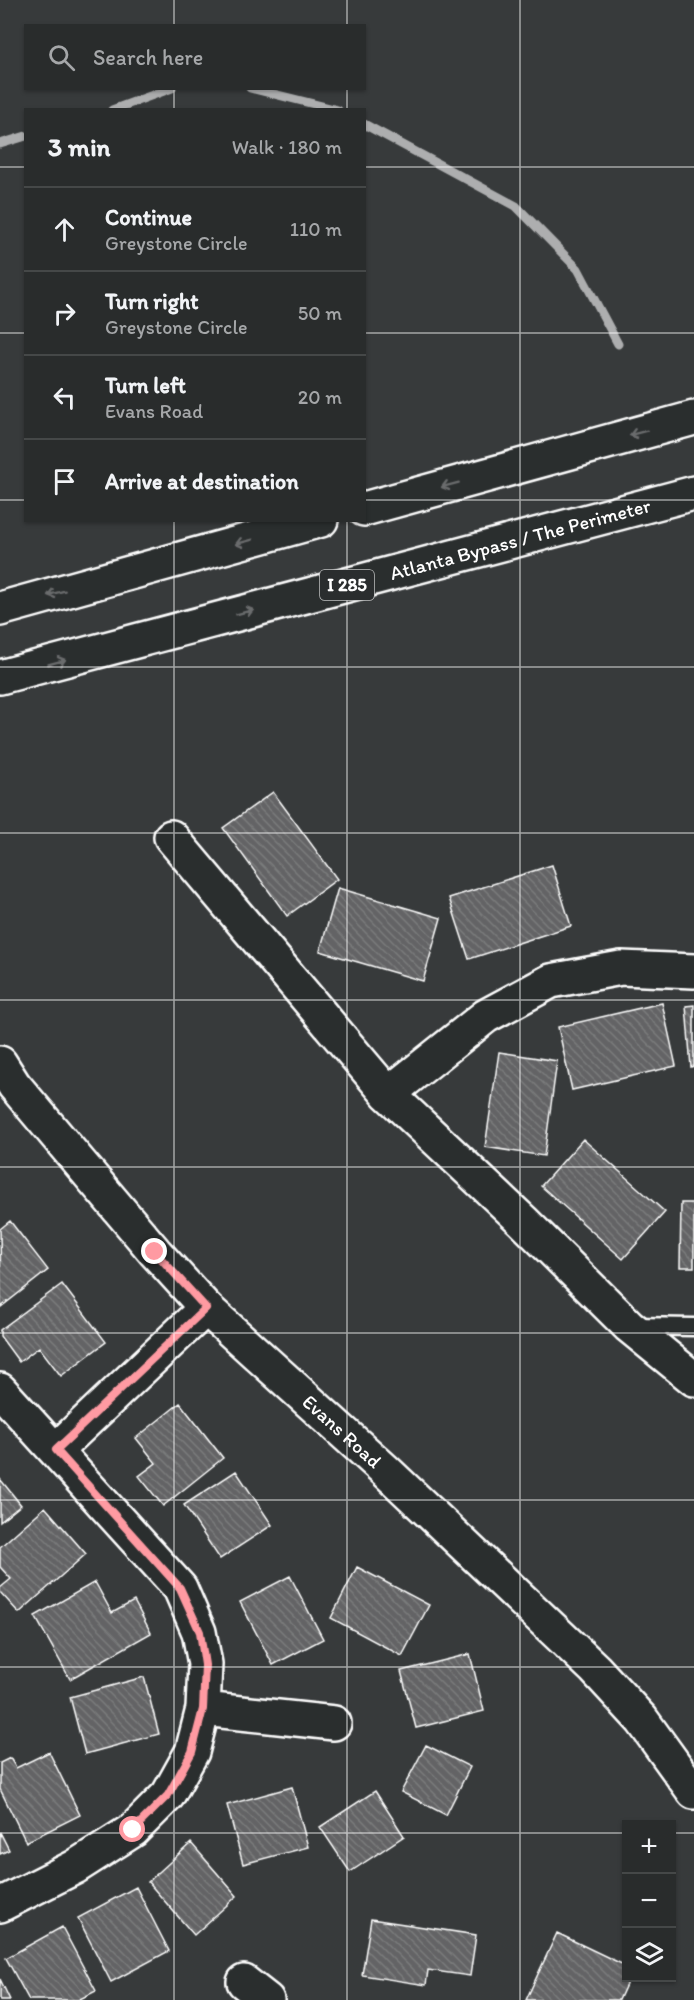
<!DOCTYPE html>
<meta charset="utf-8">
<style>
body{margin:0;font-family:Itim,sans-serif;background:#353838;color:#f1f3f6}
.controls{position:absolute;right:18px;bottom:18px;display:grid;overflow:hidden;border-radius:0px;box-shadow:0 2px 4px #0004}
.controls button{width:54px;height:54px;display:grid;place-items:center;padding:0;border:0;border-bottom:2px solid #454848;background:#292c2c;color:#f1f3f6;font:30px sans-serif}
.stop{position:absolute;width:18px;height:18px;margin:-14px;border:4px solid #ff9aa2;border-radius:50%;background:#fff}
.stop.end{background:#ff9aa2;border-color:#fff;box-shadow:0 2px 6px #0008}
.list{margin:0;padding:0;list-style:none}
h2{display:flex;justify-content:space-between;align-items:center;height:78px;margin:0;padding:0 24px;font-size:26px}
h2 small{font-size:20px;font-weight:400;color:#a5a7a9}
.list li{display:grid;grid-template-columns:39px 1fr auto;gap:18px;align-items:center;box-sizing:border-box;height:84px;padding:0 24px;border-top:2px solid #454848}
.list b{display:block;font-size:22px;white-space:nowrap}
.list p{margin:0;font-size:20px;white-space:nowrap;color:#a5a7a9}
.list em{font-size:20px;font-style:normal;color:#a5a7a9}
.icon{flex:none;width:33px;height:33px;fill:none;stroke:currentColor;stroke-width:2;stroke-linecap:round;stroke-linejoin:round}
.map{position:relative;flex:none;width:694px;height:2000px;overflow:hidden}
.search{position:absolute;background:#292c2c;box-shadow:0 2px 4px #0004;left:24px;top:24px;width:342px;height:66px;display:flex;align-items:center;gap:15px;box-sizing:border-box;padding:0 21px;border-radius:0px;color:#a5a7a9;font-size:22px}
.panel{position:absolute;background:#292c2c;box-shadow:0 2px 4px #0004;left:24px;top:108px;width:342px;height:414px;border-radius:0px}
.map>svg:first-child{display:block}
</style>
<div class="map">
<svg width="694" height="2000" viewBox="0 0 694 2000">
<defs>
<pattern id="building-back-hatch" width="6" height="6" patternUnits="userSpaceOnUse" patternTransform="scale(1.5)"><rect width="6" height="6" fill="#636465"/><path d="M-1 5l2 2M0 0l6 6M5-1l2 2" fill="none" stroke="#7a7b7c"/></pattern>
</defs>
<rect width="100%" height="100%" fill="#373a3b"/>
<filter id="ink" filterUnits="userSpaceOnUse"><feTurbulence type="fractalNoise" baseFrequency=".0167" numOctaves="2"/><feDisplacementMap in="SourceGraphic" scale="12" xChannelSelector="R" yChannelSelector="G"/><feConvolveMatrix kernelMatrix="1 2 1 2 8 2 1 2 1" color-interpolation-filters="sRGB"/></filter>
<g filter="url(#ink)">
<g fill="none" stroke-linecap="round" stroke-linejoin="round">
<path stroke="#adaeaf" stroke-width="9" d="M250,88l88,22
M112,110l60,-22
M364,124l152,82 62,63 40,75
M0,144l26,-8"/>
</g>
<path fill="url(#building-back-hatch)" stroke="#fff" stroke-width="1.5" d="M273,792l64,87 -50,37 -64,-88z
M552,865l19,61 -102,33 -20,-61z
M338,888l103,30 -18,63 -103,-30z
M662,1003l14,63 -104,24 -14,-63z
M694,1005v61l-3,1 -5,-61z
M499,1052l58,9 -13,95 -59,-9z
M583,1139l82,73 -42,47 -82,-73z
M681,1203h13v64h-14z
M10,1221l38,49 -47,37 -1,-78z
M62,1284l44,58 -45,34 -22,-29 -20,15 -19,-26v-6z
M180,1403l43,55 -60,48 -24,-30 17,-13 -20,-25z
M236,1471l36,54 -52,34 -36,-54z
M0,1479l21,26 -21,17z
M45,1507l41,47 -67,59 -19,-21v-4l11,-9 -11,-12v-20z
M357,1567l72,38 -27,51 -71,-38z
M290,1576l33,63 -50,26 -33,-63z
M95,1582l17,31 22,-12 17,32 -81,46 -35,-63z
M470,1654l14,57 -68,17 -15,-57z
M144,1677l15,57 -74,20 -15,-57z
M426,1745l44,22 -24,48 -45,-23z
M49,1752l31,63 -54,27 -26,-53v-26l10,-5 6,10z
M292,1787l16,60 -65,17 -16,-59z
M375,1791l29,45 -54,36 -30,-45z
M0,1832l9,18 -9,4z
M191,1843l46,53 -43,39 -46,-53z
M136,1887l33,64 -58,31 -33,-64z
M371,1919l105,16 -6,41 -42,-6 -2,15 -64,-10z
M62,1927l34,64 -18,9h-49l-23,-42z
M557,1933l69,33v12h3l-10,22h-93z
M0,1979l10,21h-10z"/>
<g fill="none" stroke-linecap="round" stroke-linejoin="round">
<g stroke="#fff" stroke-width="21">
<path id="lane" d="M633,1326l61,1"/>
</g>
<g stroke="#fff" stroke-width="38">
<path id="street" d="M171,837l217,257 135,127 106,105 65,53
M388,1094l98,-78 65,-35 70,-13 73,3
M0,1390l180,198 19,44 6,32 -2,45 -11,43 -24,43 -35,35 -58,37 -75,38
M56,1450l150,-142
M203,1709l131,14
M244,1982l23,18"/>
</g>
<g stroke="#fff" stroke-width="38">
<g id="secondary">
<path id="s1" d="M0,1063l14,22 141,167 51,56 180,163 209,198 47,51 52,72"/>
</g>
</g>
<g stroke="#fff" stroke-width="38">
<g id="highway">
<path d="M364,509l330,-91"/>
<path d="M0,609l321,-89"/>
<path id="s2" d="M0,677l694,-184"/>
</g>
</g>
<use href="#lane" stroke="#2a2d2e" stroke-width="16"/>
<use href="#street" stroke="#2a2d2e" stroke-width="33"/>
<use href="#secondary" stroke="#2a2d2e" stroke-width="33"/>
<use href="#highway" stroke="#2a2d2e" stroke-width="33"/>
</g>
<defs><path id="oneway-shaft" d="M-6 0H5M1.5-3L5.5 0L1.5 3" fill="none" stroke-width="1.6" stroke-linecap="round" stroke-linejoin="round" transform="scale(1.5)"/></defs>
<g stroke="#6a6c6d">
<use href="#oneway-shaft" transform="translate(638 433) rotate(165)"/>
<use href="#oneway-shaft" transform="translate(450 485) rotate(165)"/>
<use href="#oneway-shaft" transform="translate(244 542) rotate(165)"/>
<use href="#oneway-shaft" transform="translate(56 593) rotate(165)"/>
<use href="#oneway-shaft" transform="translate(245 612) rotate(-15)"/>
<use href="#oneway-shaft" transform="translate(57 662) rotate(-15)"/>
</g>
</g>
<g fill="none" stroke-linecap="round" stroke-linejoin="round" filter="url(#ink)">
<path stroke="#ff9aa2" stroke-width="8" d="M133,1830l35,-35 24,-43 11,-43 2,-44 -5,-33 -20,-44 -124,-138 150,-142 -51,-56"/>
</g>
<path fill="none" stroke="#fff" stroke-width="1.5" stroke-opacity="0.55" d="M174,0v26M347,0v26M520,0v2000M174,88v22M347,88v22M0,167h26M364,167h330M0,333h26M364,333h330M0,500h26M364,500h330M174,520v1480M347,520v1480M0,667h694M0,833h694M0,1000h694M0,1167h694M0,1333h694M0,1500h694M0,1667h694M0,1833h626M672,1833h22"/>
<g text-anchor="middle" dominant-baseline="central" stroke-width="6" stroke-linejoin="round" paint-order="stroke">
<rect fill="#2a2d2e" stroke="#bfc0c0" stroke-width="1.5" x="320" y="570" width="54" height="30" rx="4.5"/>
<g font-size="18" font-weight="bold" fill="#fff">
<text x="347" y="585">I 285</text>
</g>
<g font-size="20" fill="#fff" stroke="#2a2d2e">
<text stroke="none"><textPath href="#s2" startOffset="538">Atlanta Bypass / The Perimeter</textPath></text>
<text stroke="none"><textPath href="#s1" startOffset="504">Evans Road</textPath></text>
</g>
</g>
</svg>
<div class="controls">
<button>+</button>
<button>−</button>
<button><svg class="icon" aria-label="layers" viewBox="0 0 24 24"><path d="M12 4l9 5-9 5-9-5zM3 14l9 5 9-5"/></svg></button>
</div>
<div class="stop" style="left:133px;top:1830px"></div>
<div class="stop end" style="left:155px;top:1252px"></div>
<div class="search"><svg class="icon" aria-label="search" viewBox="0 0 24 24"><circle cx="10" cy="10" r="6"/><path d="M15 15l6 6"/></svg>Search here</div>
<section class="panel">
<h2>3 min<small>Walk · 180 m</small></h2>
<ul class="list">
<li><svg class="icon" aria-label="ahead" viewBox="0 0 24 24"><path d="M12 20V5M6 11l6-6 6 6"/></svg><div><b>Continue</b><p>Greystone Circle</p></div><em>110 m</em></li>
<li><svg class="icon" aria-label="right" viewBox="0 0 24 24"><path d="M7 20v-9h11M14 6l5 5-5 5"/></svg><div><b>Turn right</b><p>Greystone Circle</p></div><em>50 m</em></li>
<li><svg class="icon" aria-label="left" viewBox="0 0 24 24"><path d="M17 20v-9H6M10 6l-5 5 5 5"/></svg><div><b>Turn left</b><p>Evans Road</p></div><em>20 m</em></li>
<li><svg class="icon" aria-label="arrive" viewBox="0 0 24 24"><path d="M6 21V4h12l-3 4 3 4H6"/></svg><div><b>Arrive at destination</b></div></li>
</ul>
</section>
</div>
